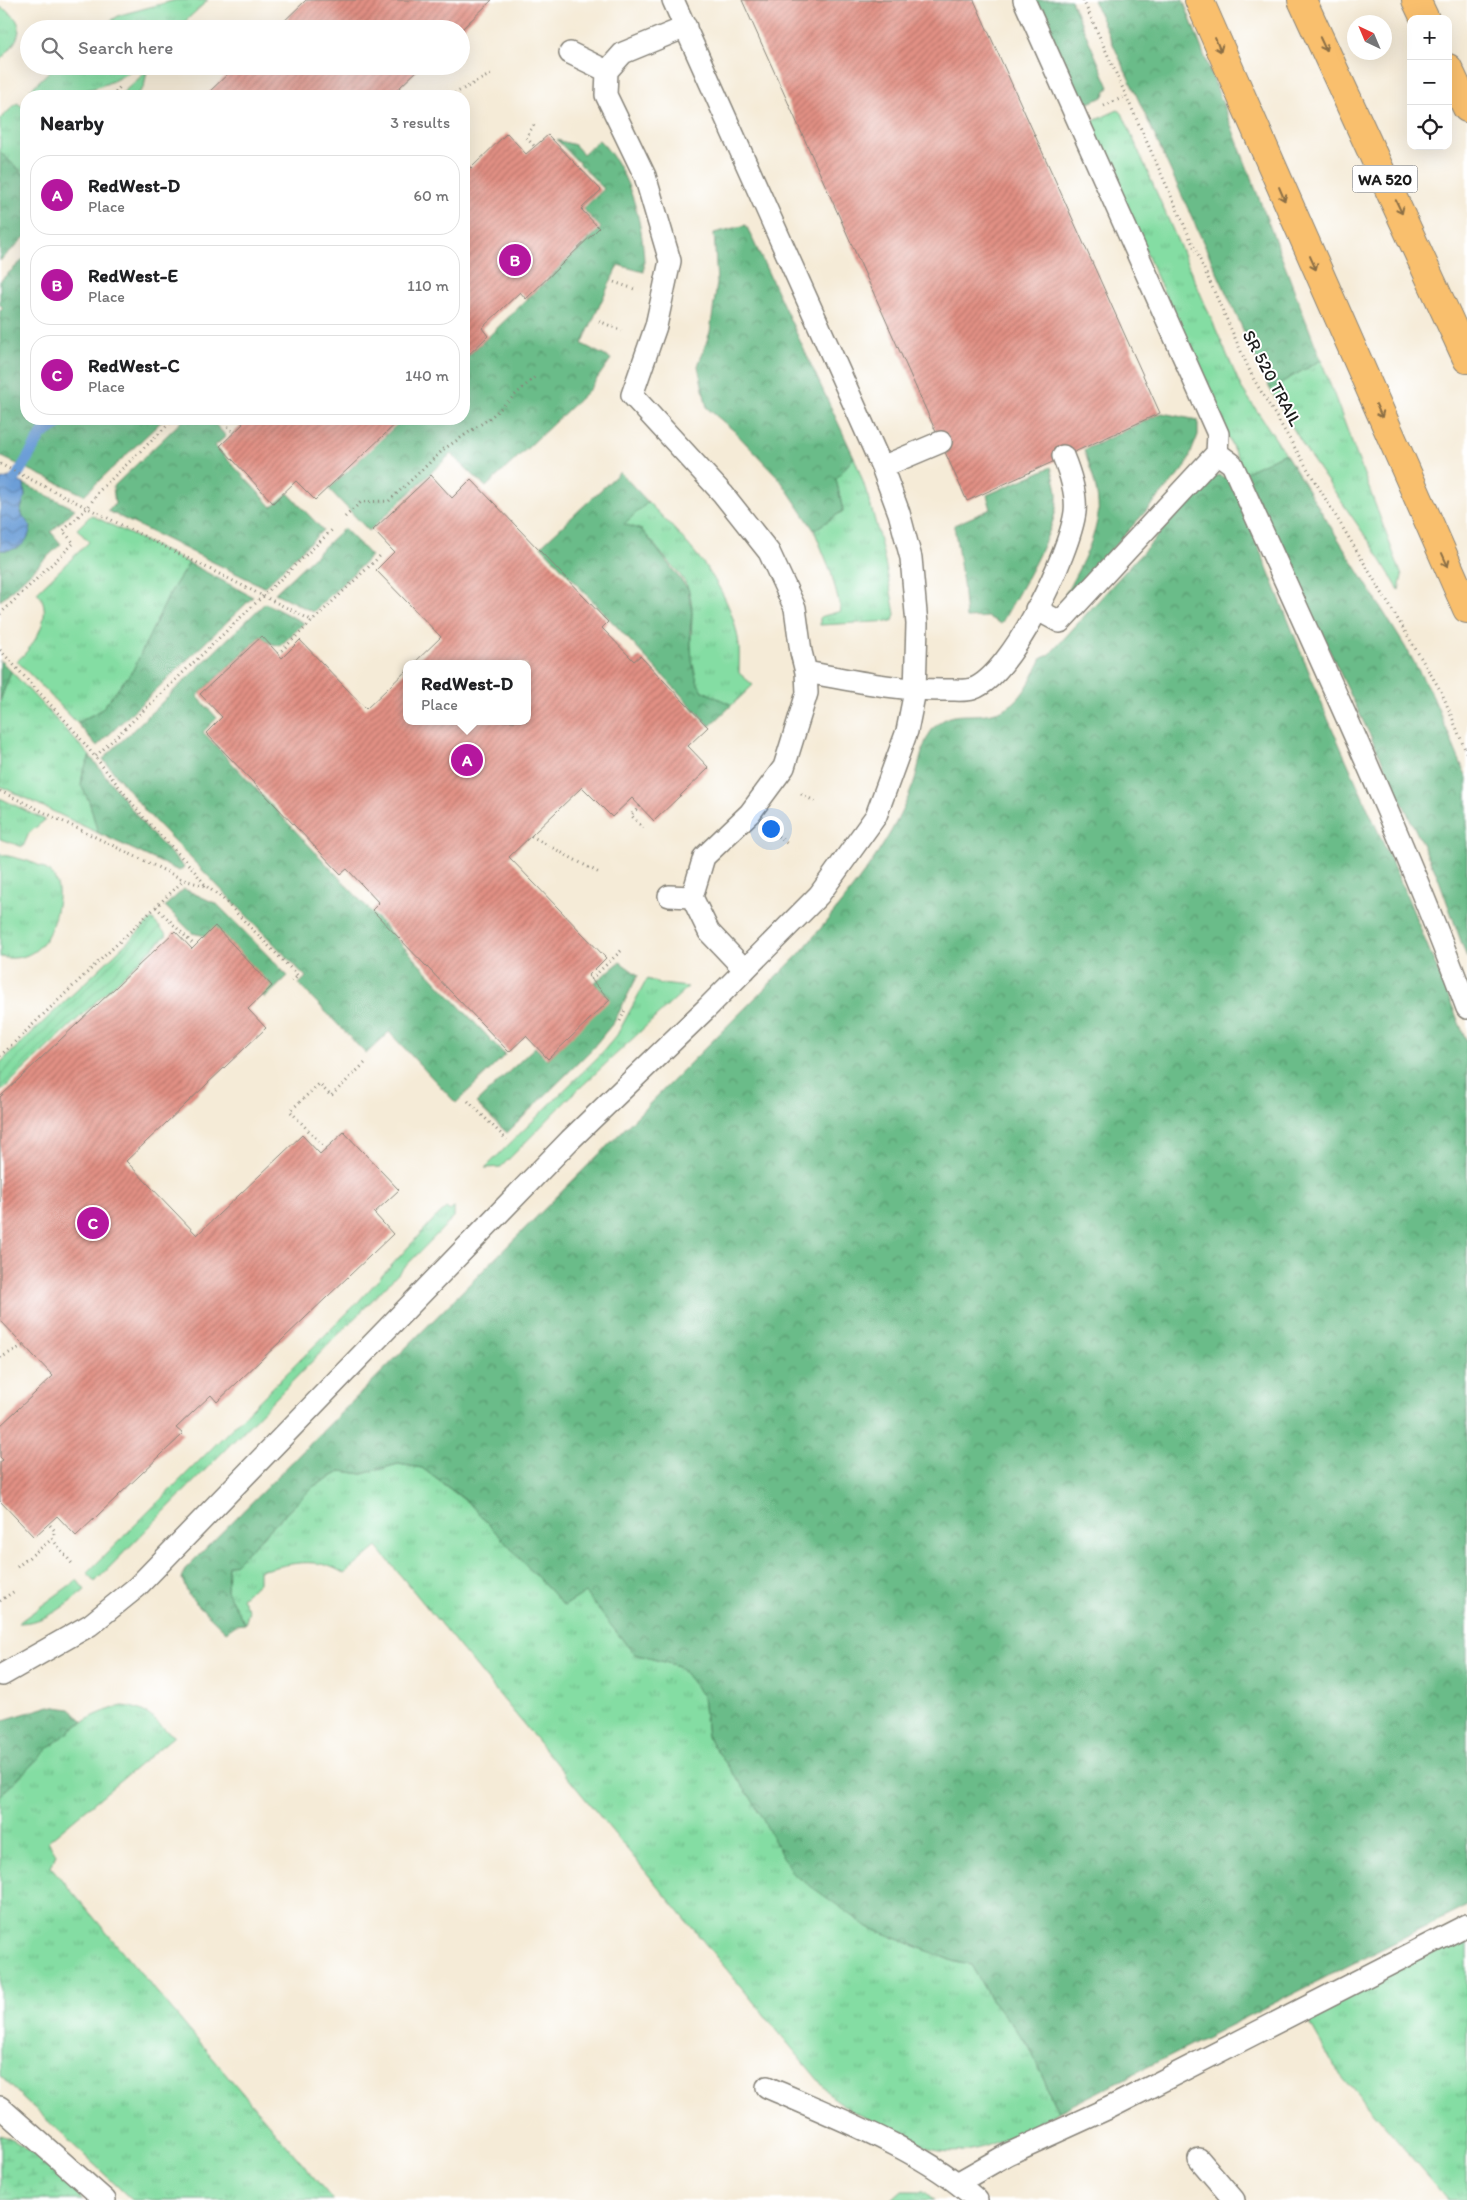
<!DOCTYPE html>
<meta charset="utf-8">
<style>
body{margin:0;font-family:Itim,sans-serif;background:#f6f6f6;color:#202124}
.controls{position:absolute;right:15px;top:15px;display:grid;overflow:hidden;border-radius:10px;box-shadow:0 5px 20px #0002}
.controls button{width:45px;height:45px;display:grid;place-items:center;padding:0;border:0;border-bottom:1px solid #e0e0e0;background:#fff;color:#202124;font:25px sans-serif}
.compass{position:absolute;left:1347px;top:15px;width:45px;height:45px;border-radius:50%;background:#fff;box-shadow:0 5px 20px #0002;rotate:316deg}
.you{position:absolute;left:770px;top:828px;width:18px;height:18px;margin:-12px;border:4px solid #fff;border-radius:50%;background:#1a73e8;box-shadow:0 0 0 8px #1a73e833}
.badge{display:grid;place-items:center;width:32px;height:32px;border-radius:50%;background:#b5179e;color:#fff;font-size:16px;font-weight:700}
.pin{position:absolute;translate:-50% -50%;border:2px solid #fff;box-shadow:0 1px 5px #0006}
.popup{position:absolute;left:403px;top:660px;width:128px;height:65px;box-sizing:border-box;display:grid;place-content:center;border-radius:10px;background:#fff;filter:drop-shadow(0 1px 4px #0005);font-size:16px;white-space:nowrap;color:#757577}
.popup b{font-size:19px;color:#202124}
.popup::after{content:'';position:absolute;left:50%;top:100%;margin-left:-10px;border:10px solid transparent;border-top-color:#fff}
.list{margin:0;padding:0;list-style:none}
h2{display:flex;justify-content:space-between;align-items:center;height:65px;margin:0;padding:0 20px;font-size:21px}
h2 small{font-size:16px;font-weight:400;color:#757577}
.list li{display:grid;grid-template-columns:32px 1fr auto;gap:15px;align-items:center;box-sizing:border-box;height:80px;margin:0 10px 10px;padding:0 10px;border:1px solid #e0e0e0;border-radius:20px}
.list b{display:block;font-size:19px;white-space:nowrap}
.list p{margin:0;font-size:16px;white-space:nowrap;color:#757577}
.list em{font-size:16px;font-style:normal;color:#757577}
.icon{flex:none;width:28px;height:28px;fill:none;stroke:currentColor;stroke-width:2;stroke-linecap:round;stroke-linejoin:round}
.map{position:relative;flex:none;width:1467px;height:2200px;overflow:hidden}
.search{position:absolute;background:#fff;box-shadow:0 5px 20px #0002;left:20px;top:20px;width:450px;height:55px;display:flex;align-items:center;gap:12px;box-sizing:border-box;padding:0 18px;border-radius:28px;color:#757577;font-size:19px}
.panel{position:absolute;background:#fff;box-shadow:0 5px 20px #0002;left:20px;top:90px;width:450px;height:335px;border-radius:20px}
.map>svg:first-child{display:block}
</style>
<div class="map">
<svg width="1467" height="2200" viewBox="0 0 1467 2200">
<defs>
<pattern id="grass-tufts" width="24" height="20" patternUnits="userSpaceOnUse" patternTransform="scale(1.25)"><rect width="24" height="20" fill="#84dda3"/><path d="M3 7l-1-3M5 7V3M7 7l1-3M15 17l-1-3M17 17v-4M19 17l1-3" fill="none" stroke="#71bd8c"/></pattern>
<pattern id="forest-crowns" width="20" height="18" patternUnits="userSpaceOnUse" patternTransform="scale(1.25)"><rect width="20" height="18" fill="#6bbc89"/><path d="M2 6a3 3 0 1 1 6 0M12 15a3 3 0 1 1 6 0" fill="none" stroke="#57986f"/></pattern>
<pattern id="wetland-marsh" width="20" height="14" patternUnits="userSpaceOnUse" patternTransform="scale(1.25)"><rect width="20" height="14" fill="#84dda3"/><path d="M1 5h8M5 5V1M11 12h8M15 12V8" fill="none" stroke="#71bd8c"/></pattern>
<pattern id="garden-furrows" width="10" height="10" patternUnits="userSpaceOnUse" patternTransform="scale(1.25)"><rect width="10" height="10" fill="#84dda3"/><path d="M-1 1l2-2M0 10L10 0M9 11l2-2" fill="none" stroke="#71bd8c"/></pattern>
<pattern id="water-waves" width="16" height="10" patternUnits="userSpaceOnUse" patternTransform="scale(1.25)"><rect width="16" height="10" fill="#6c9ed7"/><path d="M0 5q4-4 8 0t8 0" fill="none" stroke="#5880ae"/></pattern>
<pattern id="building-hatch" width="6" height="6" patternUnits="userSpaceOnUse" patternTransform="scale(1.25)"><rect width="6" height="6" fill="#e29084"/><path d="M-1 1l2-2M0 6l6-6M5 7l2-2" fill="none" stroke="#b6756b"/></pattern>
</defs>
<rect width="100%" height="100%" fill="#fff"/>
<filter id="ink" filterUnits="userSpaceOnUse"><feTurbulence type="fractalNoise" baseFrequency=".02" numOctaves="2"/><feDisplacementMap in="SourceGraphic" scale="10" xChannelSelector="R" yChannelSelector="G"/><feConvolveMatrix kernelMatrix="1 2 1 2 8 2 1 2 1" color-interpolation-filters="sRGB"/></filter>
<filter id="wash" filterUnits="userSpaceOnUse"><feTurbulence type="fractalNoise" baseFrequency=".0096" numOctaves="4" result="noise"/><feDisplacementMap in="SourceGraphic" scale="20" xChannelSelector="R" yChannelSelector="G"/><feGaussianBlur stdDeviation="1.12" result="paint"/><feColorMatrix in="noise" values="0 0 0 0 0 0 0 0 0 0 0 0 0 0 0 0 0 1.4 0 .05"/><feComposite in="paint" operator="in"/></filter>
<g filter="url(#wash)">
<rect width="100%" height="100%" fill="#f5ebd7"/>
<path fill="url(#grass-tufts)" stroke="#507c60" d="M176,0h32l-31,29h-80l23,-14z
M0,7c31,15 19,34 0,53z
M55,66h82c-30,24 -70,32 -107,24z
M147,71l-3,16 -8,9h-17z
M17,103l9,6v67l-26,-24v-33z
M1118,110l4,3 119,274 44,66 -41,20 -153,-345v-6z
M1321,360l81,216 -3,14 -26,-43 -66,-95 -37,-63z
M854,457c21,54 31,101 41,157l-2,7 -73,4v-8l21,-6 -10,-39 -17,-42 29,-19 -7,-32z
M648,502c39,40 79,79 90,136 2,11 1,23 1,35l14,12 -21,20c-10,-5 -27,-10 -33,-19 -17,-29 -1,-65 -10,-95 -4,-13 -19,-27 -28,-38 -15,-18 -15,-22 -38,-29z
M91,515l98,48 -19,30 -37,77 -32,40 -24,13 -60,-62c17,-14 39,-49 20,-69l52,-50 -12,-13z
M11,671l79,85 -7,16 -2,13 8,16 9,32 -98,-47v-85z
M0,798l45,22 -16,13 -6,14 -23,-8z
M0,854c15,4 43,8 53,22 6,8 6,19 4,29 -5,32 -20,59 -57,52z
M647,979l14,5 27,3 -120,112 -67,68 -16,1 115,-113 17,-20z
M454,1207v10l-359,365 -8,-9 271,-271 77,-84 11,-10 4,3z
M398,1464l24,4 49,37 93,101 21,-14 49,62 45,12 24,30 4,41 44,61 117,129 87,35 16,3 19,33 38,46 30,68c-40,20 -82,49 -128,37l-80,-39 -17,-12 -456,-551 -32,27c-30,-19 -55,-10 -86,-3v12l-17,15 7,13 -4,13 -18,-32 1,-26 8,-3 78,-77 28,-15 20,3z
M77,1580l8,10c-20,16 -40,33 -67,33z
M123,1706c28,3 30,16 51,30l-126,105 8,13 -5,13 282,333h-201l-132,-124v-280c36,-35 72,-80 123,-90z
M1467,1935v265h-19l-113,-132 -27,-48 28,-19z
M902,2191h22l10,9h-42z"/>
<path fill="url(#forest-crowns)" stroke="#446c52" d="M1031,0h40l38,87 -6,10 -21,9z
M1093,0h90l138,360 -51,29z
M557,140l18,5 8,9 16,-14c32,31 46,89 45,132l-26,-7 -36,79 29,15 -22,31 -103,97 -35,-33 -82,77 -40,-42 74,-70h61v-59l137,-132 -18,-19 21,-20z
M0,152l26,24v60l-26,25z
M746,225l108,232 -18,22 7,32 -29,19 -35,-52 -46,-48 -26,-22 -9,-42 12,-34 7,-49 -3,-50z
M26,257v162h138l-80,76 -84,-39v-145l3,-3 -3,-3v-24z
M1162,413l36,7v15l-13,33 -115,127h-5c12,-23 27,-48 32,-74 5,-22 -6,-51 -13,-71z
M184,419h26l16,17 -11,10 57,61 16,-14 35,37 -59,57 -156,-76 7,-7 -2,-17z
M1285,453l124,200 24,44 34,81v180l-29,-81 -194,-404z
M1051,467c3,11 7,22 6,34 -1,30 -40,94 -56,123l-13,-7 -22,1 -3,-35 -9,-58 37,-16 -4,-14z
M620,472l28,30 -24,22 18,6 46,59 4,24 -2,19 2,29 6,23 5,7 29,14 -22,21 -169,-180z
M1219,475l10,4 6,9 93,231 81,182 58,141v864l-409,206 -30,-68 -38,-46 -19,-33 -16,-3 -87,-35 -76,-54 -41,-75 -44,-61 -4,-41 -24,-30 -45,-12 -49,-61 -21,13 -96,-104 -46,-34 -24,-4 -36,10 -20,-3 -28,15 -78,77 -8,3 -1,26 18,32 -9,1 -10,7 -37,-36 -7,-17 3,-10 616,-617c43,-52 88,-103 112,-167 7,-19 9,-50 26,-62 10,-8 20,-8 32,-8 45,0 53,-21 71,-57l7,-3 162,-178z
M24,484l51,25 -24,23 10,12 -61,57v-51h9l21,-23 -10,-15 5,-16z
M344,528l27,28 -58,56 -38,-19z
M189,563l64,34 -156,149 -20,-23 24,-13 32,-40 37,-77z
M265,603l39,20 -24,23 -11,-3 -8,-7 -64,60 20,22 -14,14 302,323 -49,48 -67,-71 -23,22 -67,-70 7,-7 -159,-164 -44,-54z
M0,660l11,11 -11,30z
M90,756l59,75 35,36 -5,4 -81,-38 -9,-32 -8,-16 2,-13z
M184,889l33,15 71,72 -23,22 -59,-62 -14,-3 -27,-27z
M620,962l18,13 -24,47 -23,28 -84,83 -31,-30 59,-56 12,13 62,-61 -15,-16z
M50,1706l20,3 13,12 -32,25 -51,50v-75z"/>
<path fill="url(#wetland-marsh)" stroke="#507c60" d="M0,2135c32,10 59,42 83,65h-83z"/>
<path fill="url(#garden-furrows)" stroke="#507c60" d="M152,919l15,16 -167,157v-29z"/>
<path fill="url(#water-waves)" stroke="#445d7a" d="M9,477l15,7 1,12 -5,16 11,15c-4,18 -12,24 -31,23v-70z"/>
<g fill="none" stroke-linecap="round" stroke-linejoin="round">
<path stroke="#6c9ed7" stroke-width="11" d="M15,479l27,-45 24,-15"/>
</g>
<g id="blocks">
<path fill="url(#building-hatch)" d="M306,0h186l-30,29h-186z
M742,0h232l186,413 -193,88z
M236,66l6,6 6,-6h174l-25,24 6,6h-198z
M507,133l19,21 22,-19 53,55 -20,19 18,19 -73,71 -6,-7 -38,36 6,8 -24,23v-198l7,7z
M238,419h163l-86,81 -19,-19 -23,22 -53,-57 23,-22z
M431,475l21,23 19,-19 137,143 -6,6 32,33 6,-5 68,71 -20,19 21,22 -55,53 -22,-23 -20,19 -30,-30 -73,70 97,101 -18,18 22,24 -62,59 -22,-23 -17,16 -137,-142 7,-7 -32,-34 -6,5 -135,-141 16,-16 -22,-23 62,-58 20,22 18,-18 66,69 41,-39v51h120v-57h-114l28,-27 -65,-67 18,-18 -21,-22z
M215,926l57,60 -24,23 18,19 -140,133 71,74 105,-100 18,19 24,-22 55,58 -25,23 19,21 -176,168 -6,-7 -35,33 7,6 -107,102 -19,-20 -23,21 -34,-36v-39l3,-2 -3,-3v-31l53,-50 -53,-56v-223l175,-166 17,18z"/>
</g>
</g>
<g filter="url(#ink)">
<use href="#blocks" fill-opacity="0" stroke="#88847a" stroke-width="1"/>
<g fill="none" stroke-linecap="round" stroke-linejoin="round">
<g stroke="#88847a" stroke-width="24">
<path id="lane" d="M1024,0l194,434 -1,19 -157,169 -24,-13
M686,27l-63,26 -16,18 -1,24 39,81 25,85 -14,65 -24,69 91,99 46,58 26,56 6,44 5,20 1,21 -23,74 -34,46 -46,44 -12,40 17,35 36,38
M570,53l37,18
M1217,453l15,11c81,180 166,359 235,544
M882,467l59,-25
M806,672c49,9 93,19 143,18 7,0 17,1 23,-1 40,-13 98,-137 103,-177 2,-18 -5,-39 -12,-56
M669,896l23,1
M2,1675l88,-50 47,-38 433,-447 136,-131 113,-114 57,-79 31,-85 8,-40 2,-67 -6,-66 -12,-45 -17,-46 -209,-467
M767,2087c67,30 157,63 210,113
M0,2107l105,93
M1199,2159l35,41
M959,2182l49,-28 103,-47 356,-182"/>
</g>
<g stroke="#88847a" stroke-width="30">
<path id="highway" d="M1199,0l268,609
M1302,0l165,359
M1416,0l9,19
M1448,68l19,40"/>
</g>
<path stroke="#88847a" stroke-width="3" stroke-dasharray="1 4" stroke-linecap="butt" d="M1083,0l170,378 189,315 25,61
M112,96l8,-9
M450,96l43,-23
M1104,106l22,-10
M534,125l-8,12 9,10
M614,282l20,7
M599,321l23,10
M221,419l13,14
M0,464l313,157
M345,517l16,-15 28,-1 55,-52 46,-31 47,-43
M0,614l74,-71 -11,-12 26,-25 10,-15 75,-72
M0,650l71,77 73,91 48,50 14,18 16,12 76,78 -9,8
M278,654l104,-100
M96,756l238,-228
M0,791l184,89 21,6
M801,794l17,9
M640,806l-9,9 12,13
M774,833l15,12
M531,836l70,38
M156,907l39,39
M591,979l32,-30
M620,1021l6,-13
M0,1056l184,-176
M468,1101l39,39
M326,1149l-36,-38 29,-27 12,12 35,-34
M0,1358l24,-13
M52,1539l22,27
M17,1567l35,-28 3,-8 -6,-7
M0,1601l16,-11"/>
<use href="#lane" stroke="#fff" stroke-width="21"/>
<use href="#highway" stroke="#f9bf6d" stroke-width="28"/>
</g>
<defs><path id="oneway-shaft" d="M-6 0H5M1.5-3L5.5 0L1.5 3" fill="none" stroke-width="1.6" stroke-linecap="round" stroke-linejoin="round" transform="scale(1.25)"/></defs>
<g stroke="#8a6e44">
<use href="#oneway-shaft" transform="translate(1323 44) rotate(65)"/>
<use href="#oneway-shaft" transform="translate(1218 45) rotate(67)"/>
<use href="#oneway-shaft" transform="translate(1282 194) rotate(67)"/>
<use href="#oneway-shaft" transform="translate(1399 207) rotate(65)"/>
<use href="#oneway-shaft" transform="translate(1313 263) rotate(66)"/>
<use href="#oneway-shaft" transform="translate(1379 411) rotate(66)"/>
<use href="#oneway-shaft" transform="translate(1445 560) rotate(66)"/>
</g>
</g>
<g text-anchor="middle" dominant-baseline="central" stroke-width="4" stroke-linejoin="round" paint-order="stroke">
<rect fill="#fff" stroke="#606060" stroke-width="1" x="1352.5" y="165.5" width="65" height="27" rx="4"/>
<g font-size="16" font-weight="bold" fill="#1c1c1c">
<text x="1385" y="179">WA 520</text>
</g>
<g font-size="18" fill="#1c1c1c" stroke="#fff">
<text transform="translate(1272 378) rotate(62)">SR 520 TRAIL</text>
</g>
</g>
</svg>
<div class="controls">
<button>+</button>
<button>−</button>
<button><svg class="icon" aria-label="locate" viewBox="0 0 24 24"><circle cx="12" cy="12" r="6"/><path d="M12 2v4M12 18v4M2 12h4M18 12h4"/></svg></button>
</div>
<svg class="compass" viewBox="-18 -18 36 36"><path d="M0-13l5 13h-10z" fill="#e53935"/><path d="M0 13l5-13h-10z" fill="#757577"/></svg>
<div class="you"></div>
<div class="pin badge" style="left:467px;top:760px">A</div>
<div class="popup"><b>RedWest-D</b>Place</div>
<div class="pin badge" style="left:515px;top:260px">B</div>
<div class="pin badge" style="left:93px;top:1223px">C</div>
<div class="search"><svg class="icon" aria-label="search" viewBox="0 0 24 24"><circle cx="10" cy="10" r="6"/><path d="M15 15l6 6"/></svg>Search here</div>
<section class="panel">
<h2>Nearby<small>3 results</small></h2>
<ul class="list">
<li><span class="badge">A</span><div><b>RedWest-D</b><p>Place</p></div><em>60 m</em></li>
<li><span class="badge">B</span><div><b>RedWest-E</b><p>Place</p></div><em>110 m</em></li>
<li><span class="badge">C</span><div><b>RedWest-C</b><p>Place</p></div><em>140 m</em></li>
</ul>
</section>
</div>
